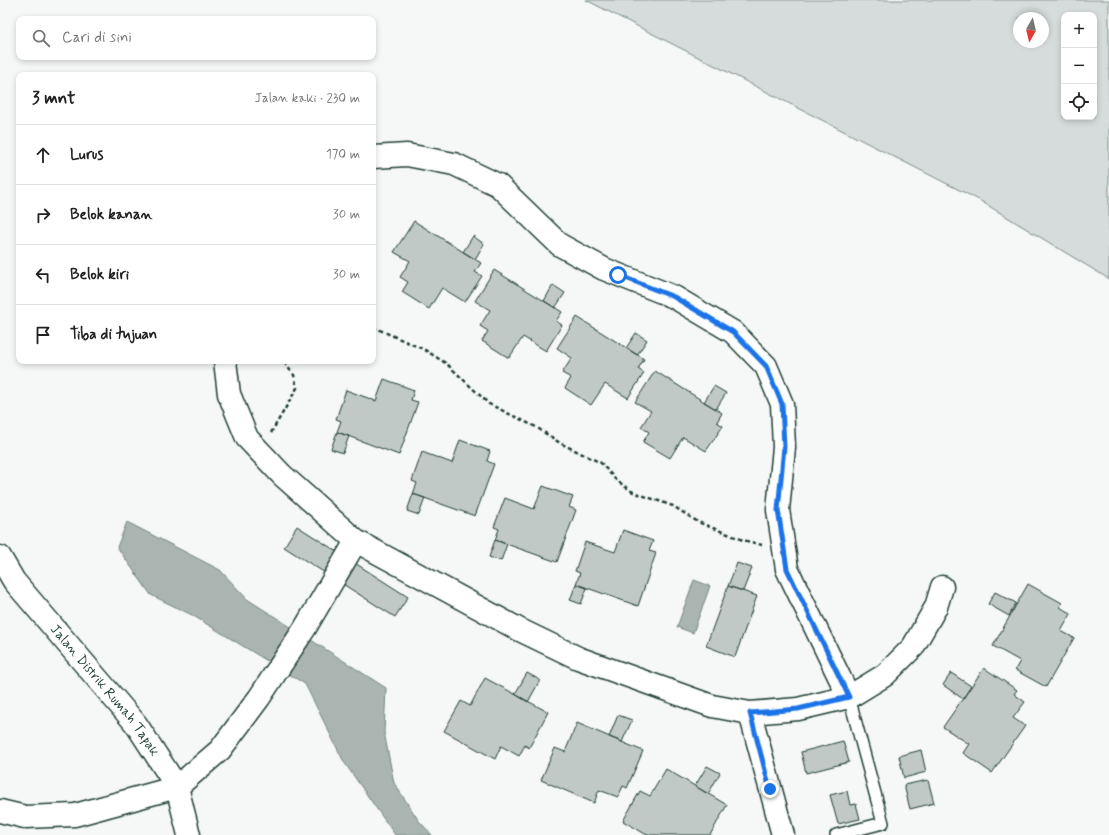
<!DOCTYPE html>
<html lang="id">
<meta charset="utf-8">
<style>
body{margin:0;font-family:Mynerve,sans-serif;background:#f6f6f6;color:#222}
.controls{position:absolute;right:12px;top:12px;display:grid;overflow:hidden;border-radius:8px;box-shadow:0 2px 6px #0003}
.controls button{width:36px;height:36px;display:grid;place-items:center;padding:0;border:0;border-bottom:1px solid #e0e0e0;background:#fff;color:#222;font:20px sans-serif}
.compass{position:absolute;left:1013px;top:12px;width:36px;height:36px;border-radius:50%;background:#fff;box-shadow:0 2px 6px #0003;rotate:188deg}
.stop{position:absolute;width:12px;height:12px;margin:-9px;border:3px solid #1a73e8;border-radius:50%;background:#fff}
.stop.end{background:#1a73e8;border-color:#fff;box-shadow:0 1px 4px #0008}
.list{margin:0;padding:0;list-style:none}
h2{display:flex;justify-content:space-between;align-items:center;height:52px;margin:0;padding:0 16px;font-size:17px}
h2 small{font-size:13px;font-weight:400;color:#767676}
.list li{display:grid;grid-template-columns:26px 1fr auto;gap:12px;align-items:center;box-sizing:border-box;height:60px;padding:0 16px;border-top:1px solid #e0e0e0}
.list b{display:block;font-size:15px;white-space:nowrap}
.list em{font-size:13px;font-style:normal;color:#767676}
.icon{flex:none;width:22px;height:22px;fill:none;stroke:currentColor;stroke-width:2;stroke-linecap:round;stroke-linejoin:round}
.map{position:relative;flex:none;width:1109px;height:835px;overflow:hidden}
.search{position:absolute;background:#fff;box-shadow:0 2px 6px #0003;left:16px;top:16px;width:360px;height:44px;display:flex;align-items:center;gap:10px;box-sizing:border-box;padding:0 14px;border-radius:8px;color:#767676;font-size:15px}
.panel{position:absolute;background:#fff;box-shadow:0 2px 6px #0003;left:16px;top:72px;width:360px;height:292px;border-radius:8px}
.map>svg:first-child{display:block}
</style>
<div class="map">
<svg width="1109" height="835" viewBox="0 0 1109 835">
<rect width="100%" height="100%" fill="#f6f7f7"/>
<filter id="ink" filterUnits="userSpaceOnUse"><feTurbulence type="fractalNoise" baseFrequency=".025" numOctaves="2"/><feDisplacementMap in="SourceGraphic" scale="8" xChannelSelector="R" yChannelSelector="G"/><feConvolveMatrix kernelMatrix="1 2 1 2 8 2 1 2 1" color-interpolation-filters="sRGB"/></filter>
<g filter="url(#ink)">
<path fill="#d6dcdb" stroke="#7a8c88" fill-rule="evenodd" d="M586,0h523v279l-130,-79zM1064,15h30v102h-30zM1019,18h24v24h-24z"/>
<path fill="#aab5b1" stroke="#72857f" d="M127,522l93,48 27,29 139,89 -2,44 10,51 25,38 13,14h-37l-51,-73 -39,-78 -113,-69 -41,-20 -34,-48z
M694,580l16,6 -17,47 -16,-6z"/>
<path fill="#c0c9c6" stroke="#1f3d34" d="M414,221l67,42 -6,9 7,4 -17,26 -23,-14 -13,21 -27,-17 6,-10 -8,-5 10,-16 -16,-9z
M473,236l11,8 -9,15 -12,-7z
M494,270l68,42 -6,9 6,4 -16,26 -23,-14 -14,21 -27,-17 6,-10 -8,-5 10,-16 -15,-9z
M553,285l12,8 -10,15 -11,-7z
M577,317l67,42 -6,10 6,4 -16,25 -23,-14 -14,21 -26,-17 6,-10 -9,-5 10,-15 -15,-10z
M636,333l11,7 -10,15 -11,-7z
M655,371l67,42 -5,9 6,4 -17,25 -23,-14 -13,21 -27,-16 6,-10 -8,-5 10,-16 -16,-9z
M384,379l30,11 -3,10 7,2 -19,53 -62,-23 4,-11 -5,-2 10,-29 30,11z
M714,386l12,7 -10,16 -12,-7z
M337,432l12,4 -6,17 -12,-4z
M460,440l30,11 -3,10 7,3 -19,52 -62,-22 4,-11 -5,-2 10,-29 30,11z
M543,486l30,11 -4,10 7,3 -19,52 -62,-22 4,-11 -5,-2 11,-29 29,11z
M413,494l12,4 -6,17 -12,-4z
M297,526l111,71 -13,20 -111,-70z
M623,530l30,11 -4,10 7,2 -18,53 -62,-22 4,-11 -5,-2 10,-29 30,10z
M495,540l12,4 -6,17 -12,-4z
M737,563l15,5 -9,23 -15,-5z
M576,584l11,4 -6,16 -11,-4z
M1028,584l34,19 -2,4 11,7 -10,17 13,7 -28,49 -31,-17 5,-9 -27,-15z
M728,586l29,10 -22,61 -29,-11z
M995,592l21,11 -7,13 -21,-12z
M984,668l33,22 -3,4 11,8 -12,16 12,8 -33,47 -29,-20 6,-9 -26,-17z
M527,673l13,7 -12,22 -13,-8z
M951,673l20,13 -8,13 -20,-14z
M485,678l63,34 -19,36 -4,-3 -6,11 -18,-10 -6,13 -51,-28 17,-30 9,5z
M618,715l14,5 -10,22 -13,-5z
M577,723l66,28 -16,37 -4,-2 -5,11 -19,-7 -5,13 -53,-23 14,-32 10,4z
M843,741l6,21 -43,11 -5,-21z
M921,750l5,22 -22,6 -5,-22z
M707,766l13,7 -12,21 -13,-8z
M666,769l61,36 -17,30h-63l-24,-14 17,-30 10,5z
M928,780l6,23 -24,6 -6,-24z
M847,791l3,14 6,-1 4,15 -22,5 -8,-29z"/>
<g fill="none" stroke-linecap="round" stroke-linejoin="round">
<g stroke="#1f3d34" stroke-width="14">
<path id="lane" d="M836,835l47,-12 -34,-126"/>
</g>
<g stroke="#1f3d34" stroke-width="25">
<path id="street" d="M373,157l34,-2 47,9 44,21 62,60 44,24 70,28 59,35 33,34 16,38 2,43 -6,63 9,59 62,128
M225,361l4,33 18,44 35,37 74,66 164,89 58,28 134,48 38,7 48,-4 51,-12 36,-22 28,-28 23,-40 6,-20
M750,713l33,122
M0,811l25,6 50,-2 102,-28 43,-37 39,-52 46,-70 51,-87"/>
</g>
<g stroke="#1f3d34" stroke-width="25">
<g id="secondary">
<path id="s1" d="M0,557l14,24 122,143 41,63 12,48"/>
</g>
</g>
<path stroke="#1f3d34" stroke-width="2.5" stroke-dasharray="4 3" stroke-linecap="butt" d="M373,327l52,23 22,14 42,40 47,23 24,16 41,20 15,17 17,12 40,14 25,16 45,18 19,5
M271,433l26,-45 -3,-13 -8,-10v-4"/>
<use href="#lane" stroke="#fff" stroke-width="11"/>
<use href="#street" stroke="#fff" stroke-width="22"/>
<use href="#secondary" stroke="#fff" stroke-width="22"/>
</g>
</g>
<g fill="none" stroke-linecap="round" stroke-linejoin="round" filter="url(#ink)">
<path stroke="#1a73e8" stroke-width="5" d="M618,275l56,22 59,35 33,34 16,38 2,43 -6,63 9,59 62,128 -51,12 -48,4 20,76"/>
</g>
<g text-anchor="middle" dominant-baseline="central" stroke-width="3" stroke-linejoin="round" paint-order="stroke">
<g font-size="14" fill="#1f3d34" stroke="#fff">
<text stroke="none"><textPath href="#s1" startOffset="170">Jalan Distrik Rumah Tapak</textPath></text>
</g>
</g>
</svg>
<div class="controls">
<button>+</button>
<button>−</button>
<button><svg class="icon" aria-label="locate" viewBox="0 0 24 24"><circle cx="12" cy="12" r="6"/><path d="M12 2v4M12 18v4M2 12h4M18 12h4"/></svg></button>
</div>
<svg class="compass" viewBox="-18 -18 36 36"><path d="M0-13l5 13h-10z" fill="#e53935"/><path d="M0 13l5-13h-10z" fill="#767676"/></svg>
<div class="stop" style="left:618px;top:275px"></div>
<div class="stop end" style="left:770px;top:789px"></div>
<div class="search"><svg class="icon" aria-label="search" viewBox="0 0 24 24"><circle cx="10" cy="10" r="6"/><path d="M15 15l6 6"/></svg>Cari di sini</div>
<section class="panel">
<h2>3 mnt<small>Jalan kaki · 230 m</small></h2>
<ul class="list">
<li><svg class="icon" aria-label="ahead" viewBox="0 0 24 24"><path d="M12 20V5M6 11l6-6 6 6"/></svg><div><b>Lurus</b></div><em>170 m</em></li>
<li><svg class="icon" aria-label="right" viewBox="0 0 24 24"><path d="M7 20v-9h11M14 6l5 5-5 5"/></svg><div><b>Belok kanan</b></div><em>30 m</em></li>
<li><svg class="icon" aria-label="left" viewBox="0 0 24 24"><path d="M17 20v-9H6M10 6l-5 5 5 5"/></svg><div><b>Belok kiri</b></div><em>30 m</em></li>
<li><svg class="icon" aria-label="arrive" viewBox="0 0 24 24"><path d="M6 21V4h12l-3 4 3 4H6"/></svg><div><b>Tiba di tujuan</b></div></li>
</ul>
</section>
</div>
